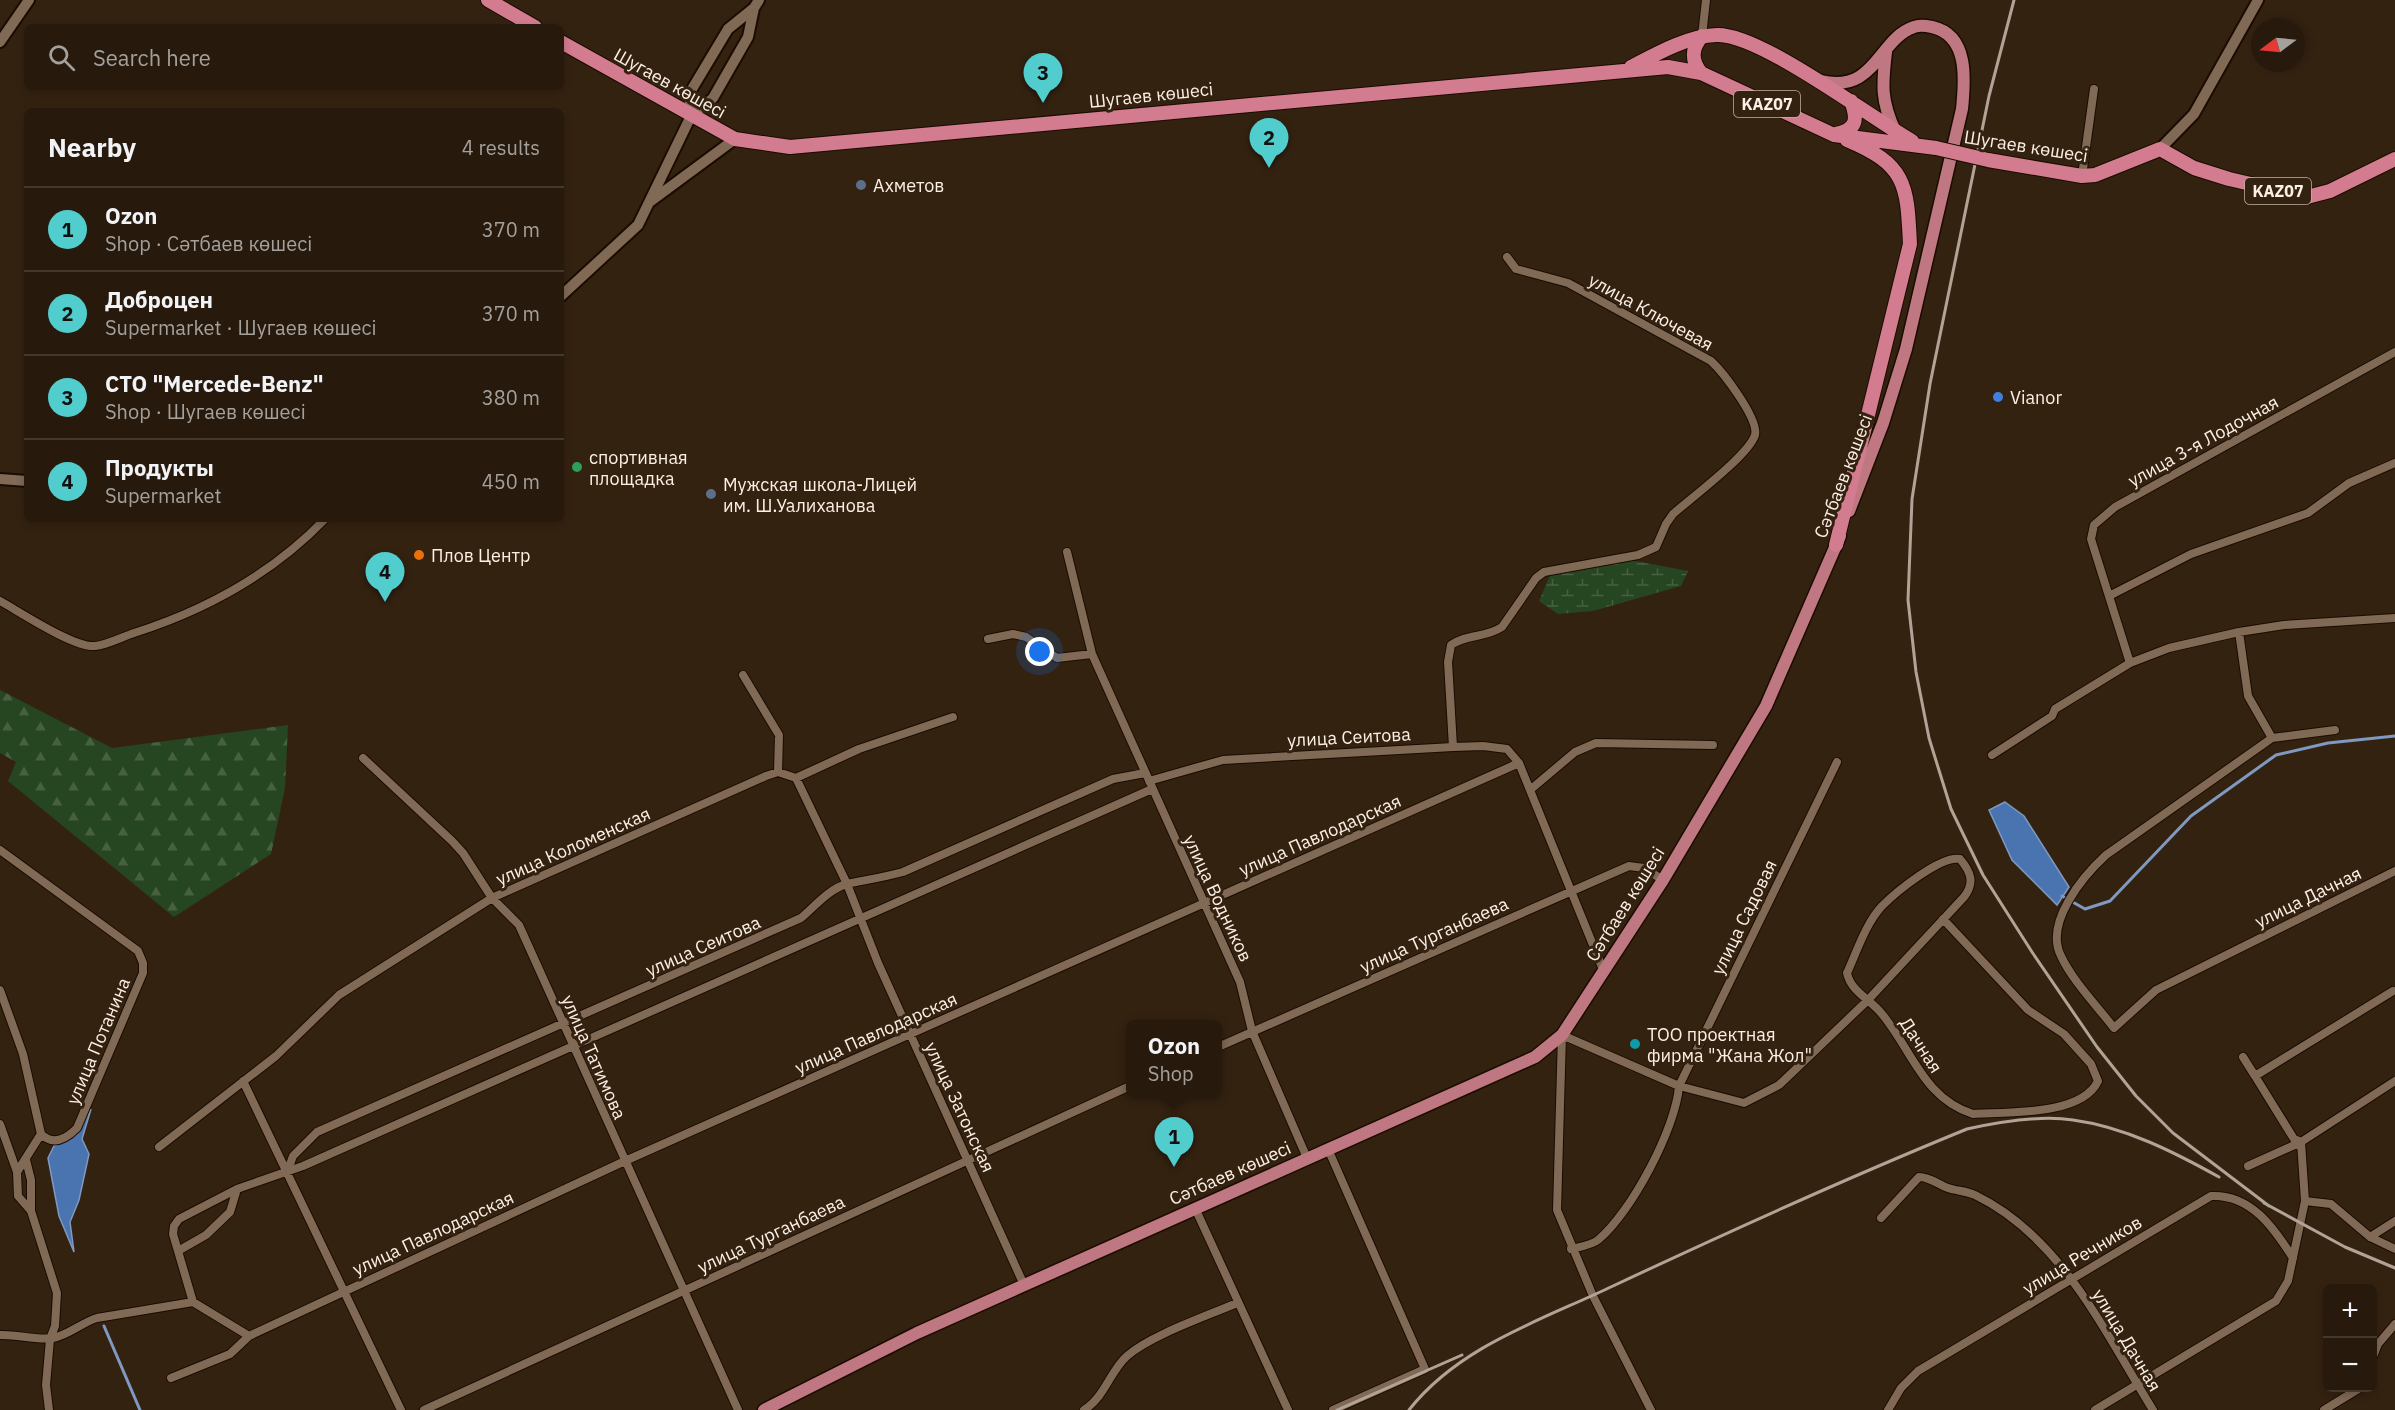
<!DOCTYPE html>
<meta charset="utf-8">
<style>
body{margin:0;font-family:"IBM Plex Sans",sans-serif;background:#33271b;color:#f1f3f6}
.controls{position:absolute;right:18px;bottom:18px;display:grid;overflow:hidden;border-radius:9px;box-shadow:0 3px 9px #0003}
.controls button{width:54px;height:54px;display:grid;place-items:center;padding:0;border:0;border-bottom:2px solid #43382e;background:#271a0d;color:#f1f3f6;font:30px sans-serif}
.compass{position:absolute;left:2251px;top:18px;width:54px;height:54px;border-radius:50%;background:#271a0d;box-shadow:0 3px 9px #0003;rotate:254deg}
.you{position:absolute;left:1040px;top:652px;width:21px;height:21px;margin:-15px;border:4px solid #fff;border-radius:50%;background:#1a73e8;box-shadow:0 0 0 9px #1a73e833}
.badge{display:grid;place-items:center;width:39px;height:39px;border-radius:50%;background:#52cdce;color:#111;font-size:20px;font-weight:700}
.pin{position:absolute;translate:-50% -50px;filter:drop-shadow(0 2px 3px #0008)}
.pin::after{content:'';position:absolute;top:32px;width:21px;height:18px;background:inherit;clip-path:polygon(0 0,100% 0,50% 100%)}
.popup{position:absolute;left:1126px;top:1020px;width:96px;height:78px;box-sizing:border-box;display:grid;place-content:center;border-radius:9px;background:#271a0d;filter:drop-shadow(0 2px 4px #0005);font-size:20px;white-space:nowrap;color:#a4a19d}
.popup b{font-size:22px;color:#f1f3f6}
.popup::after{content:'';position:absolute;left:50%;top:100%;margin-left:-12px;border:12px solid transparent;border-top-color:#271a0d}
.list{margin:0;padding:0;list-style:none}
h2{display:flex;justify-content:space-between;align-items:center;height:78px;margin:0;padding:0 24px;font-size:26px}
h2 small{font-size:20px;font-weight:400;color:#a4a19d}
.list li{display:grid;grid-template-columns:39px 1fr auto;gap:18px;align-items:center;box-sizing:border-box;height:84px;padding:0 24px;border-top:2px solid #43382e}
.list b{display:block;font-size:22px;white-space:nowrap}
.list p{margin:0;font-size:20px;white-space:nowrap;color:#a4a19d}
.list em{font-size:20px;font-style:normal;color:#a4a19d}
.icon{flex:none;width:33px;height:33px;fill:none;stroke:currentColor;stroke-width:2;stroke-linecap:round;stroke-linejoin:round}
.map{position:relative;flex:none;width:2395px;height:1410px;overflow:hidden}
.search{position:absolute;background:#271a0d;box-shadow:0 3px 9px #0003;left:24px;top:24px;width:540px;height:66px;display:flex;align-items:center;gap:15px;box-sizing:border-box;padding:0 21px;border-radius:9px;color:#a4a19d;font-size:22px}
.panel{position:absolute;background:#271a0d;box-shadow:0 3px 9px #0003;left:24px;top:108px;width:540px;height:414px;border-radius:9px}
.map>svg:first-child{display:block}
</style>
<div class="map">
<svg width="2395" height="1410" viewBox="0 0 2395 1410">
<defs>
<pattern id="forest-firs" width="22" height="20" patternUnits="userSpaceOnUse" patternTransform="scale(1.5)"><rect width="22" height="20" fill="#264521"/><path d="M5 1l3.5 6h-7zM16 11l3.5 6h-7z" fill="#466041"/></pattern>
<pattern id="wetland-marsh" width="20" height="14" patternUnits="userSpaceOnUse" patternTransform="scale(1.5)"><rect width="20" height="14" fill="#264521"/><path d="M1 5h8M5 5V1M11 12h8M15 12V8" fill="none" stroke="#466041"/></pattern>
</defs>
<rect width="100%" height="100%" fill="#342211"/>
<path fill="url(#forest-firs)" d="M0,690l112,58 176,-23 -3,63 -14,66 -97,63 -166,-136 8,-19 -16,-9z"/>
<path fill="url(#wetland-marsh)" d="M1625,559l63,12 -7,15 -88,25 -35,3 -19,-13 12,-28z"/>
<path fill="#4a74b0" stroke="#7f99c0" stroke-width="1.5" d="M2005,802l19,14 45,71 -12,18 -45,-45 -23,-50z
M91,1109l-9,30 7,15 -10,46 -9,22 4,30 -15,-36 -11,-58 6,-12 22,-11z"/>
<g fill="none" stroke-linecap="round" stroke-linejoin="round">
<path stroke="#7f99c0" stroke-width="3" d="M2062,896l23,13 25,-8 81,-85 85,-61 52,-12 67,-7
M104,1326l36,84"/>
<g stroke="#1b0b00" stroke-width="10">
<path id="minor" d="M1702,36l4,-36
M2082,176l12,-87
M1067,552l25,102 148,328 12,49 55,127
M2109,596l82,-42 117,-41 41,-30 46,-20
M0,601c20,11 74,47 95,45 12,-1 27,-9 39,-13 72,-23 138,-59 191,-114
M2239,632l9,64 24,42
M988,639l25,-5 13,3 31,21 35,-4
M2130,663l-39,-124 3,-14 21,-18 280,-155
M743,675l36,60 -1,37
M2335,730l-63,8 -166,117c-23,21 -62,68 -45,101 11,24 36,50 53,72l42,-38 239,-119
M1453,747l-5,-85 3,-17c15,-11 35,-7 51,-18l34,-49 8,-6 94,-17 18,-8 10,-23 7,-10c18,-16 76,-59 82,-79 4,-16 -32,-63 -44,-74l-143,-78 -52,-14 -9,-12
M1992,755l60,-39 3,-7 75,-46 39,-15 70,-16 45,-7 111,-7
M363,758l89,83 11,12 29,45 27,27 219,485
M796,778l51,106 31,79 146,322
M1149,781l74,-21 230,-13 30,-1 24,3 12,14 85,209
M1530,790l45,-38 21,-9 117,2
M0,850l138,101 5,12v10l-66,155c-11,11 -24,18 -36,6l-24,38 -17,-48
M0,990l23,64 18,80
M1218,1047l411,-181 15,2 19,12
M2243,1057l12,19
M243,1081l158,329
M2301,1142l-7,-3 -39,-63 138,-85
M159,1147l117,-91 63,-61 153,-97 274,-122 12,-4 18,6 63,-29 94,-32
M1328,1149l97,220 -92,41
M26,1160l5,20v31
M2248,1166l53,-24
M288,1170l5,-14 24,-24 484,-214c13,-11 29,-30 46,-34 19,-4 38,-7 56,-12l210,-93 32,-6
M17,1172l1,24 13,15 26,82 -2,33 -5,13 -4,46 3,25
M2305,1201l26,3 39,33 25,12
M1195,1208l93,202
M1881,1218l38,-41c12,0 19,8 29,11 9,3 19,3 27,7 87,42 130,138 178,215
M2370,1237l25,-16
M1571,1249c8,-2 21,-4 27,-9 33,-27 78,-112 81,-154l158,-324
M178,1251l28,-16 24,-23 7,-23
M193,1302l-20,-68 1,-8 5,-7 58,-30 66,-23 849,-377
M0,1335c17,-1 37,6 53,3 16,-3 28,-15 44,-20l96,-16 56,34 376,-175 894,-398
M2372,1359l6,-15 17,-20
M171,1378l59,-24 19,-18
M424,1410l706,-324
M1084,1410c21,-13 26,-39 43,-54 24,-21 80,-40 110,-53
M1651,1410l-58,-114 -36,-86 5,-175 117,51 65,17 35,-18 89,-85 96,-103c11,-14 7,-25 -4,-38 -19,-4 -64,33 -78,47 -16,17 -25,45 -35,67 4,19 23,26 35,41 30,36 41,84 91,100 34,-2 109,2 125,-33l-7,-17 -27,-30 -36,-24 -85,-91
M1888,1410l13,-22 17,-17 293,-175c40,-2 63,32 82,62
M2095,1410l181,-109 12,-20 17,-80 -4,-59 94,-61
M2324,1410l36,-22"/>
</g>
<g stroke="#1b0b00" stroke-width="14">
<path id="secondary" d="M0,42l29,-42
M691,116l-2,-22 39,-65 26,-21
M2160,149l34,-35 64,-114
M651,201l84,-62
M561,296l77,-71 53,-109 22,-18 35,-61 6,-29 5,-8
M0,479l27,2"/>
</g>
<g stroke="#1b0b00" stroke-width="15">
<path id="primary" d="M1886,52c-4,33 -5,49 9,79
M1821,81c55,13 57,-42 93,-54 5,-2 13,-1 18,0 37,8 33,53 30,82l-56,240 -23,74 -34,88
M764,1410l153,-77 618,-276 27,-22 101,-155 103,-174 74,-170"/>
</g>
<g stroke="#1b0b00" stroke-width="16">
<path id="trunk" d="M488,0l47,27
M561,42l174,97 55,8 878,-80 33,6 133,62 102,13
M1631,67c25,-13 57,-31 85,-32 42,-3 155,83 196,106
M1701,73c-10,-13 -10,-24 1,-37
M1836,134c21,-4 22,-15 15,-33
M1988,160l94,16 13,-1 65,-26 34,19 35,11 78,18 23,-6 65,-32
M1836,545l74,-301c-3,-59 -3,-79 -63,-104"/>
</g>
<use href="#minor" stroke="#806a56" stroke-width="8"/>
<use href="#secondary" stroke="#806a56" stroke-width="10"/>
<use href="#primary" stroke="#bf7881" stroke-width="12"/>
<use href="#trunk" stroke="#d47c8f" stroke-width="14"/>
<path stroke="#b2a396" stroke-width="3" d="M2014,0l-25,96 -59,288 -18,115 -4,101 8,72 13,66 22,71 32,66 49,77 65,95 39,49 37,37 96,73
M2264,1203l81,44 50,21
M1337,1410l125,-55
M1409,1410c50,-64 133,-90 204,-124 117,-55 234,-108 354,-157 32,-7 74,-14 106,-9 52,7 101,32 146,57"/>
<g stroke="#1b0b00" stroke-width="16" stroke-linecap="butt">
<path id="trunk-bridge" d="M1936,148l52,12"/>
</g>
<use href="#trunk-bridge" stroke="#d47c8f" stroke-width="14"/>
</g>
<g fill="#5c6f8a" stroke="#342211" stroke-width="2">
<circle cx="861" cy="185" r="6"/>
<circle cx="711" cy="494" r="6"/>
</g>
<circle fill="#3f7fe0" stroke="#342211" stroke-width="2" cx="1998" cy="397" r="6"/>
<circle fill="#2e9e5b" stroke="#342211" stroke-width="2" cx="577" cy="467" r="6"/>
<circle fill="#e8710a" stroke="#342211" stroke-width="2" cx="419" cy="555" r="6"/>
<circle fill="#0f9aa8" stroke="#342211" stroke-width="2" cx="1635" cy="1044" r="6"/>
<g text-anchor="middle" dominant-baseline="central" stroke-width="6" stroke-linejoin="round" paint-order="stroke">
<g fill="#342211" stroke="#c0b2a5" stroke-width="1.5">
<rect x="1734" y="91" width="66" height="26" rx="4.5"/>
<rect x="2245" y="178" width="66" height="26" rx="4.5"/>
</g>
<g font-size="16" font-weight="bold" fill="#fcefe4">
<text x="1767" y="104">KAZ07</text>
<text x="2278" y="191">KAZ07</text>
</g>
<g font-size="18" fill="#fcefe4" stroke="#342211">
<text transform="translate(670 83) rotate(29)">Шугаев көшесі</text>
<text transform="translate(1151 95) rotate(-6)">Шугаев көшесі</text>
<text transform="translate(2026 146) rotate(9)">Шугаев көшесі</text>
<text transform="translate(1651 312) rotate(29)">улица Ключевая</text>
<text transform="translate(2203 441) rotate(-29)">улица 3-я Лодочная</text>
<text transform="translate(1843 476) rotate(-69)">Сәтбаев көшесі</text>
<text transform="translate(1349 737) rotate(-3)">улица Сеитова</text>
<text transform="translate(1320 835) rotate(-24)">улица Павлодарская</text>
<text transform="translate(573 846) rotate(-24)">улица Коломенская</text>
<text transform="translate(2308 897) rotate(-26)">улица Дачная</text>
<text transform="translate(1218 898) rotate(65)">улица Водников</text>
<text transform="translate(1625 904) rotate(-58)">Сәтбаев көшесі</text>
<text transform="translate(1744 917) rotate(-64)">улица Садовая</text>
<text transform="translate(1434 935) rotate(-24)">улица Турганбаева</text>
<text transform="translate(703 946) rotate(-24)">улица Сеитова</text>
<text transform="translate(876 1033) rotate(-24)">улица Павлодарская</text>
<text transform="translate(98 1041) rotate(-67)">улица Потанина</text>
<text transform="translate(1921 1045) rotate(57)">Дачная</text>
<text transform="translate(594 1057) rotate(66)">улица Татимова</text>
<text transform="translate(960 1107) rotate(65)">улица Затонская</text>
<text transform="translate(1230 1173) rotate(-24)">Сәтбаев көшесі</text>
<text transform="translate(433 1233) rotate(-25)">улица Павлодарская</text>
<text transform="translate(771 1234) rotate(-25)">улица Турганбаева</text>
<text transform="translate(2082 1255) rotate(-31)">улица Речников</text>
<text transform="translate(2127 1340) rotate(59)">улица Дачная</text>
</g>
<g font-size="18" fill="#fcefe4" stroke="#342211" text-anchor="start">
<text x="873" y="185">Ахметов</text>
<text x="2010" y="397">Vianor</text>
<text x="589" y="457">спортивная<tspan x="589" dy="21">площадка</tspan></text>
<text x="723" y="484">Мужская школа-Лицей<tspan x="723" dy="21">им. Ш.Уалиханова</tspan></text>
<text x="431" y="555">Плов Центр</text>
<text x="1647" y="1034">ТОО проектная<tspan x="1647" dy="21">фирма "Жана Жол"</tspan></text>
</g>
</g>
</svg>
<div class="controls">
<button>+</button>
<button>−</button>
</div>
<svg class="compass" viewBox="-18 -18 36 36"><path d="M0-13l5 13h-10z" fill="#e53935"/><path d="M0 13l5-13h-10z" fill="#a4a19d"/></svg>
<div class="you"></div>
<div class="pin badge" style="left:1174px;top:1167px">1</div>
<div class="popup"><b>Ozon</b>Shop</div>
<div class="pin badge" style="left:1269px;top:168px">2</div>
<div class="pin badge" style="left:1043px;top:103px">3</div>
<div class="pin badge" style="left:385px;top:602px">4</div>
<div class="search"><svg class="icon" aria-label="search" viewBox="0 0 24 24"><circle cx="10" cy="10" r="6"/><path d="M15 15l6 6"/></svg>Search here</div>
<section class="panel">
<h2>Nearby<small>4 results</small></h2>
<ul class="list">
<li><span class="badge">1</span><div><b>Ozon</b><p>Shop · Сәтбаев көшесі</p></div><em>370 m</em></li>
<li><span class="badge">2</span><div><b>Доброцен</b><p>Supermarket · Шугаев көшесі</p></div><em>370 m</em></li>
<li><span class="badge">3</span><div><b>СТО &quot;Mercede-Benz&quot;</b><p>Shop · Шугаев көшесі</p></div><em>380 m</em></li>
<li><span class="badge">4</span><div><b>Продукты</b><p>Supermarket</p></div><em>450 m</em></li>
</ul>
</section>
</div>
